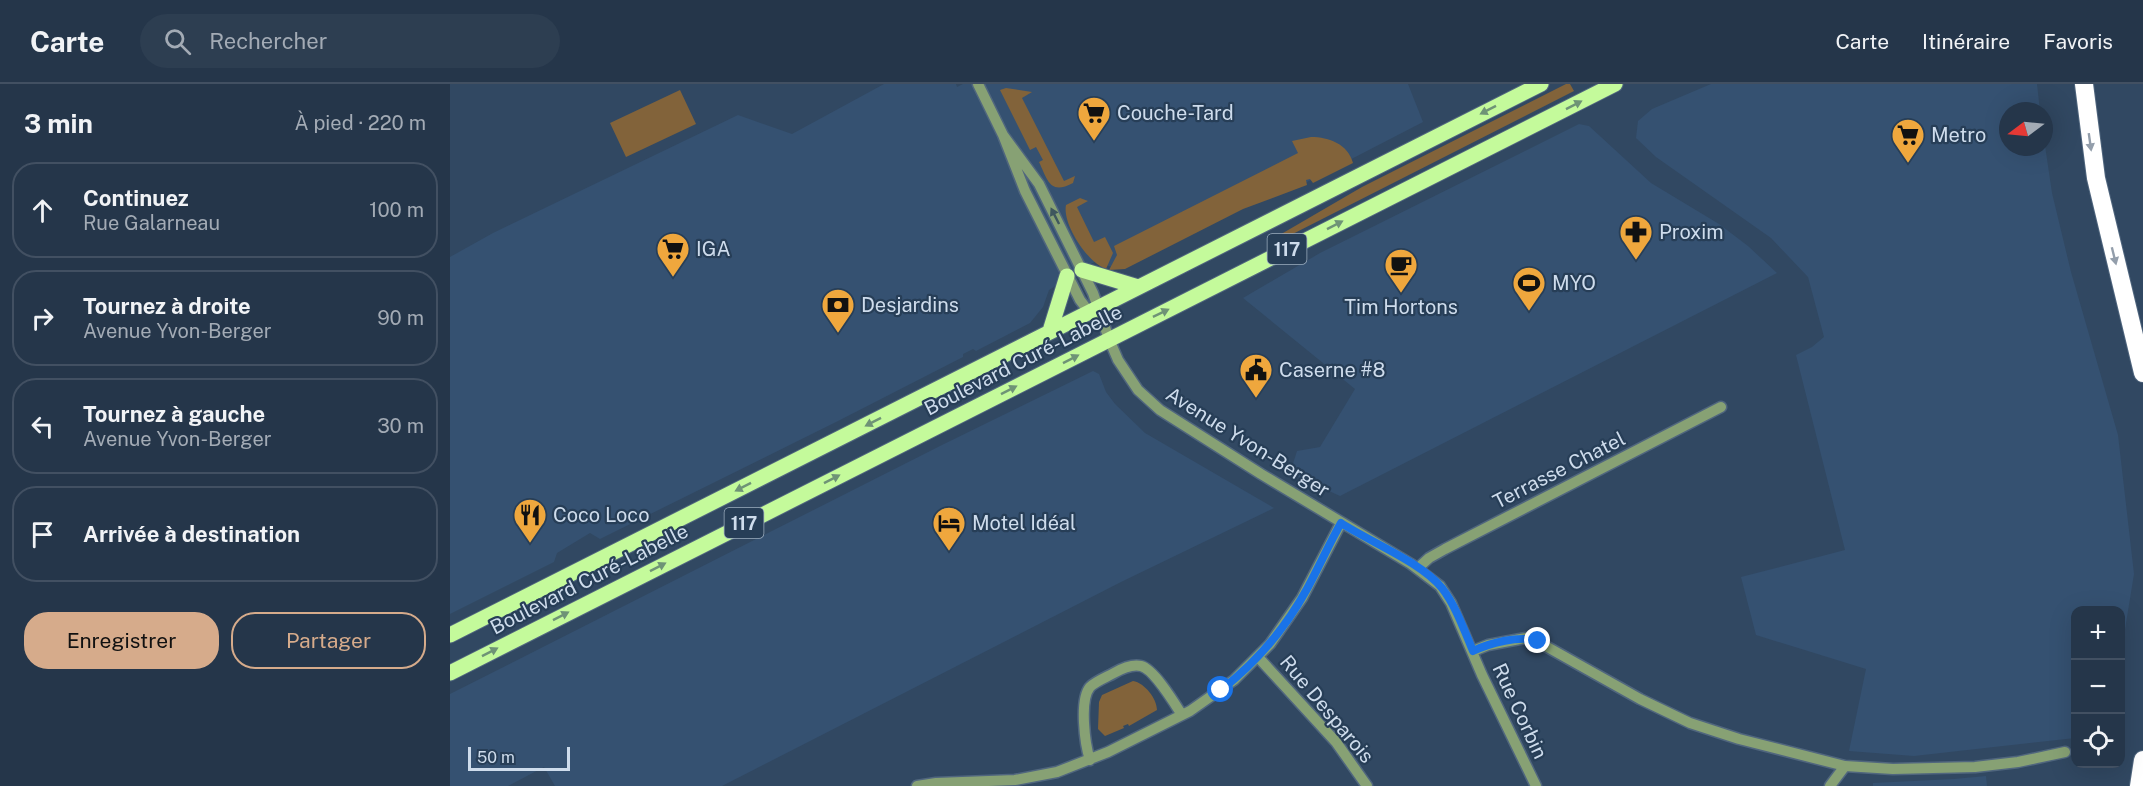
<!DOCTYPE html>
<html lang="fr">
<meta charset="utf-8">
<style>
body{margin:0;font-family:"Public Sans",sans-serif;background:#2d3e51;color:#f1f3f6}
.controls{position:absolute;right:18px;bottom:18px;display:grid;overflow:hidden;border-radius:12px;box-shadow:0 6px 24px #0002}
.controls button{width:54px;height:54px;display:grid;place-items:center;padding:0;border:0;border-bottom:2px solid #425062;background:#25364a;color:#f1f3f6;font:30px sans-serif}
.compass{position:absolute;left:1549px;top:18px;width:54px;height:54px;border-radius:50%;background:#25364a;box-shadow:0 6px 24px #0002;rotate:254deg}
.scale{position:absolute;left:18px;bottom:15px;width:102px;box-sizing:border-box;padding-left:6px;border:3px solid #cedcec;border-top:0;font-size:16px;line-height:21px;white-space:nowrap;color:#cedcec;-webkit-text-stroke:4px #273e57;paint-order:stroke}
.stop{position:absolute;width:18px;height:18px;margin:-14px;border:4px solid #1a73e8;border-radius:50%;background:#fff}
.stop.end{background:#1a73e8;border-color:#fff;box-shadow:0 2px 6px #0008}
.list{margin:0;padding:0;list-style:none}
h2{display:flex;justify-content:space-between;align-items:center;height:78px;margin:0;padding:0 24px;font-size:26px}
h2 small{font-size:20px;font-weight:400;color:#a3abb5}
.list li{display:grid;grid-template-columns:39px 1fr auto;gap:18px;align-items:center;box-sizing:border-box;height:96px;margin:0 12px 12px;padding:0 12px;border:2px solid #425062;border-radius:24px}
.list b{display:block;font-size:22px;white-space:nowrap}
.list p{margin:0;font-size:20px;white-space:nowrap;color:#a3abb5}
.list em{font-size:20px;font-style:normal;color:#a3abb5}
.actions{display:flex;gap:12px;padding:18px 24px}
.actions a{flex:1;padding:14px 0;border:2px solid #d6ab8b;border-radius:24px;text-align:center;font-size:21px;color:#d6ab8b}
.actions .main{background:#d6ab8b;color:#111}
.icon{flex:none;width:33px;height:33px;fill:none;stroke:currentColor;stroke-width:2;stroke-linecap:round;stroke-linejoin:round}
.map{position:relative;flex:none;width:1693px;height:702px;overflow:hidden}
header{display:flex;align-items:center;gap:36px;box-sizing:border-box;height:84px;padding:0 30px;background:#25364a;border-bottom:2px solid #425062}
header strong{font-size:28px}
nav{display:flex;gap:33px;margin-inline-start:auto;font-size:21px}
.search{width:420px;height:54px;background:#2d3e51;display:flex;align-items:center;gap:15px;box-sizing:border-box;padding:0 21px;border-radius:33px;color:#a3abb5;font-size:22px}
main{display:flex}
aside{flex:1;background:#25364a}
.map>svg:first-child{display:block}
</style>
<header>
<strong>Carte</strong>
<div class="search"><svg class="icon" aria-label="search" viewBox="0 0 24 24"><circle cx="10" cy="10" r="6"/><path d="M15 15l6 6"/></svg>Rechercher</div>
<nav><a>Carte</a><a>Itinéraire</a><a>Favoris</a></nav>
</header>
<main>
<aside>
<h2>3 min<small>À pied · 220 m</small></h2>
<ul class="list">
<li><svg class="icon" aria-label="ahead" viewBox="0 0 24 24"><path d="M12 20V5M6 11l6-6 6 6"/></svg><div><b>Continuez</b><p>Rue Galarneau</p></div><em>100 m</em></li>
<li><svg class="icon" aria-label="right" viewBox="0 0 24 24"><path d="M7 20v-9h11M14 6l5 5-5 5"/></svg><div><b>Tournez à droite</b><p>Avenue Yvon-Berger</p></div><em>90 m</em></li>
<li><svg class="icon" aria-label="left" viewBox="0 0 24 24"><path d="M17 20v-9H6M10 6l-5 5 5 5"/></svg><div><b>Tournez à gauche</b><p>Avenue Yvon-Berger</p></div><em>30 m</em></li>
<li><svg class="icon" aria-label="arrive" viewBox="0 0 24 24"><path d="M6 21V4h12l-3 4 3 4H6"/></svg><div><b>Arrivée à destination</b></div></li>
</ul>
<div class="actions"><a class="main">Enregistrer</a><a>Partager</a></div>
</aside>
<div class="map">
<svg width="1693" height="702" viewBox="0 0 1693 702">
<rect width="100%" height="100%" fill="#314862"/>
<path fill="#355171" d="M434,0h72l1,3 6,-3h445l15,38 -120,62 -67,26 -122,58 -18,-7 -47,29 -6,17 -13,16 -54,28 -3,-2 -10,5v3l-125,64 -238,118 -10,-6 -33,20 -3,9 -104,52v-357l43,-24 245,-118 54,19z
M1261,0h326l3,27h-32v36h36v-8l8,54 19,79 47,163 16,139 -13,80 -1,-44h-44l-1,128 -161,18 -65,-5 17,-82 -110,-34 -15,-58 104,-27 -49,-195 16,-8 12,-10 -16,-60 -37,-39 -115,-81 -20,-19 2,-17 14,-12z
M1129,40l10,2 62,57 68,41 29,22 29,27 -437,223 -50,-23 7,-22 23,-4 35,-58 -112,-91 77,-45z
M643,287l6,3 7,18 9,12 30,29 129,75 -153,74 -399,204h-167l-11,-19 -36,19h-58v-92l492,-249z
M1536,692l1,10h-114v-3l81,-4z"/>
<path fill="#82633a" d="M1116,0h4l4,7 -301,153 -2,-4 91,-53z
M556,4l26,4 -10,6 42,83 11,-5 -2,7c-23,12 -25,-2 -34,-21l4,-2 -7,-13 -6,3 -30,-60z
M230,6l16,34 -70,33 -16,-34z
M861,53c18,0 37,7 42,26l-40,20 -3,-4 -4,1 1,5 -64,24 -118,60 -16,1 8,-15 -3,-9 184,-93 -6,-12z
M630,114l8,3 -11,6 17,35 11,-5 8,16 -7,16c-18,-6 -44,-45 -40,-64z
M683,597c12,2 24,18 24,29l-28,16 -1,-2 -5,2 1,2 -19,8 -7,-7 1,-27 3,-7z"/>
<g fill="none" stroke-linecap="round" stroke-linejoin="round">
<g stroke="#50667e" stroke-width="13">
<path id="minor" d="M528,0l25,51 22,56 55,109 13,17
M553,51l36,49 54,109 16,46 9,21 20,30 22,20 101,64 150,90 29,22 11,17 31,72 54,111
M968,484l11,-10 16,-9 276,-142
M1023,567l15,-6 38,-7 7,1 107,60 50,24 49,16 106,27 48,3 82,-2 43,-5 47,-10
M808,573l78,85 31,44
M640,676c-5,-15 -11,-60 0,-73 6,-6 17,-10 24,-14 7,-4 18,-9 27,-7 13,3 34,38 41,49
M467,702l19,-3 79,-3 42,-8 51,-20 82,-41 44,-31 36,-36 32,-46 39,-75
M1380,702l15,-20"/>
</g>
<g stroke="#50667e" stroke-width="17">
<path id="major" d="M632,186l56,17
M600,247l17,-55
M0,551l1091,-551
M0,589l1165,-589"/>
</g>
<g stroke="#50667e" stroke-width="20">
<path id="highway" d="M1634,0l12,94 47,195
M1689,702l4,-26"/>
</g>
<use href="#minor" stroke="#87a174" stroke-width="10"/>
<use href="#major" stroke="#c4fa9b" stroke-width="15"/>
<use href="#highway" stroke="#fff" stroke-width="18"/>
</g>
<defs><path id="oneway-solid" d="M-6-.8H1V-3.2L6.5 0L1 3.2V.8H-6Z" transform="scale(1.5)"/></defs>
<g fill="#6e9376">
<use href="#oneway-solid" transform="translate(1124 21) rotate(-27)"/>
<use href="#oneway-solid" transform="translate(1038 26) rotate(153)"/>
<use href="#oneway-solid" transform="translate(885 141) rotate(-27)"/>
<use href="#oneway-solid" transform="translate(711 229) rotate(-26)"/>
<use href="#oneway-solid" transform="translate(621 275) rotate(-27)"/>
<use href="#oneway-solid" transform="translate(559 306) rotate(-27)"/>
<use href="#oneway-solid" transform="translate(423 338) rotate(153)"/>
<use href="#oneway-solid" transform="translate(382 395) rotate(-27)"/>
<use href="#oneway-solid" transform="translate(293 403) rotate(153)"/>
<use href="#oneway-solid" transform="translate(208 483) rotate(-27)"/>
<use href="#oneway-solid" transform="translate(111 532) rotate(-27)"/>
<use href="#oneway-solid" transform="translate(40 568) rotate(-27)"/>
</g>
<g fill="#939eab">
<use href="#oneway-solid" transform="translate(1640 58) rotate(82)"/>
<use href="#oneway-solid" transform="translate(1664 172) rotate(76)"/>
</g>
<use fill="#3f575e" href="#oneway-solid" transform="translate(605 132) rotate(-117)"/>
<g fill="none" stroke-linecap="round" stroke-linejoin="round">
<path stroke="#1a73e8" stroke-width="8" d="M771,606c36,-28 64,-61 86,-101 12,-22 22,-45 34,-66 29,19 80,39 101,65 14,18 22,42 31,63 17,-8 46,-16 65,-10"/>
</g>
<defs>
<g id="supermarket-pin" transform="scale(1.725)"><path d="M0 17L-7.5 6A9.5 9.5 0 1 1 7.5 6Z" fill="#efa73d" stroke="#273e57"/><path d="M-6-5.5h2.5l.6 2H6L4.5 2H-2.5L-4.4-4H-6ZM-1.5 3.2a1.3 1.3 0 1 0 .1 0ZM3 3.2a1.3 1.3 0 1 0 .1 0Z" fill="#111"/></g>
<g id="pharmacy-pin" transform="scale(1.725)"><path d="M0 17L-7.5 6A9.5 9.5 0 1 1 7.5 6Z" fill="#efa73d" stroke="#273e57"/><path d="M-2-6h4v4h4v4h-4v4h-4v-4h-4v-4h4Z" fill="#111"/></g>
<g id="cafe-pin" transform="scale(1.725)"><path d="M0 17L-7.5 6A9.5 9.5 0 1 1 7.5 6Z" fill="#efa73d" stroke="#273e57"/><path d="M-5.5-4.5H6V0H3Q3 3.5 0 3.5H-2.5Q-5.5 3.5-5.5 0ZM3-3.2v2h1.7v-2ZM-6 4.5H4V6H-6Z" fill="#111"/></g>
<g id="stadium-pin" transform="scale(1.725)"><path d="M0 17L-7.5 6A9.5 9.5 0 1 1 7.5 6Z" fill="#efa73d" stroke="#273e57"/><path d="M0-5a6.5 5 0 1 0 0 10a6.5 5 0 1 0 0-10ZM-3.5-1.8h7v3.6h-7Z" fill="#111"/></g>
<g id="bank-pin" transform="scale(1.725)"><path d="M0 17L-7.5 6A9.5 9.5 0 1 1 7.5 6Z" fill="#efa73d" stroke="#273e57"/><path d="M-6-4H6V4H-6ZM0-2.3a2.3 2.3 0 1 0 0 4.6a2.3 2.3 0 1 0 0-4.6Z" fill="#111"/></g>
<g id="civic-pin" transform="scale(1.725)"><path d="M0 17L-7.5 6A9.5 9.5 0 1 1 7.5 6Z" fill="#efa73d" stroke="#273e57"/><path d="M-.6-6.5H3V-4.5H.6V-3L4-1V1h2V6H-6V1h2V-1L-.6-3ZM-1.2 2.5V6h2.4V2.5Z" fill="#111"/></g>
<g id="restaurant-pin" transform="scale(1.725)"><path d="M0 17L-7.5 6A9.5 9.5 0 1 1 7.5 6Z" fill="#efa73d" stroke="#273e57"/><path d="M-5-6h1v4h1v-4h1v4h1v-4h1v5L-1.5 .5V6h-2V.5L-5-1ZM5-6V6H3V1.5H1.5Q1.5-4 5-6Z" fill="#111"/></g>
<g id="hotel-pin" transform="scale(1.725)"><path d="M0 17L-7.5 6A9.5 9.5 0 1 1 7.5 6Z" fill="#efa73d" stroke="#273e57"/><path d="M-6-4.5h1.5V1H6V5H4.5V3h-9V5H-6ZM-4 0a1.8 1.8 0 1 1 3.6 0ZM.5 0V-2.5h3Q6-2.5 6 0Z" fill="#111"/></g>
</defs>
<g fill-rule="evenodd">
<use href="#supermarket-pin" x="644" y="29"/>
<use href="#supermarket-pin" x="1458" y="51"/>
<use href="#pharmacy-pin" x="1186" y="148"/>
<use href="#supermarket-pin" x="223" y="165"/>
<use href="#cafe-pin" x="951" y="181"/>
<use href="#stadium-pin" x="1079" y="199"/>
<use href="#bank-pin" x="388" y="221"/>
<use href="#civic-pin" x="806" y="286"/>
<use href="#restaurant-pin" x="80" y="431"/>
<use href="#hotel-pin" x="499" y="439"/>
</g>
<g text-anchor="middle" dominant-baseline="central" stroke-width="4.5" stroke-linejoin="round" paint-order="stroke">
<g fill="#273e57" stroke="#9cadbf" stroke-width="1.5">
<rect x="817.5" y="150" width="39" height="30" rx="4.5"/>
<rect x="274.5" y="424" width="39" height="30" rx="4.5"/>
</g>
<g font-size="18" font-weight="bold" fill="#cedcec">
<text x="837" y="165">117</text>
<text x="294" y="439">117</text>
</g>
<g font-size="20" fill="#cedcec" stroke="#273e57" text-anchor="start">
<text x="667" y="29">Couche-Tard</text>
<text x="1481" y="51">Metro</text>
<text x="1209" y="148">Proxim</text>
<text x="246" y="165">IGA</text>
<text x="1102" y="199">MYO</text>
<text x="411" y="221">Desjardins</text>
<text x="951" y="223" text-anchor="middle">Tim Hortons</text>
<text x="829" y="286">Caserne #8</text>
<text x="103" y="431">Coco Loco</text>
<text x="522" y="439">Motel Idéal</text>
</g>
<g font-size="20" fill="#cedcec" stroke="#273e57">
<text transform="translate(573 276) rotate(-27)">Boulevard Curé-Labelle</text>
<text transform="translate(798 358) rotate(32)">Avenue Yvon-Berger</text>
<text transform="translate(1109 386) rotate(-27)">Terrasse Chatel</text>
<text transform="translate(139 495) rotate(-27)">Boulevard Curé-Labelle</text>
<text transform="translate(877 625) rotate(50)">Rue Desparois</text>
<text transform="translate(1070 627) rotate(65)">Rue Corbin</text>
</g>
</g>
</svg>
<div class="controls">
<button>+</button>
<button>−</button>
<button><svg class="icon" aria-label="locate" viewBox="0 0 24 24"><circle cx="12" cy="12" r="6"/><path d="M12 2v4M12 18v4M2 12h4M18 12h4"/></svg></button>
</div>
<svg class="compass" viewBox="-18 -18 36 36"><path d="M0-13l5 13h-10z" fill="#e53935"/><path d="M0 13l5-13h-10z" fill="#a3abb5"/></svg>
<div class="scale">50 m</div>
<div class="stop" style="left:771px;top:606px"></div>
<div class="stop end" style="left:1088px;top:557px"></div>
</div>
</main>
